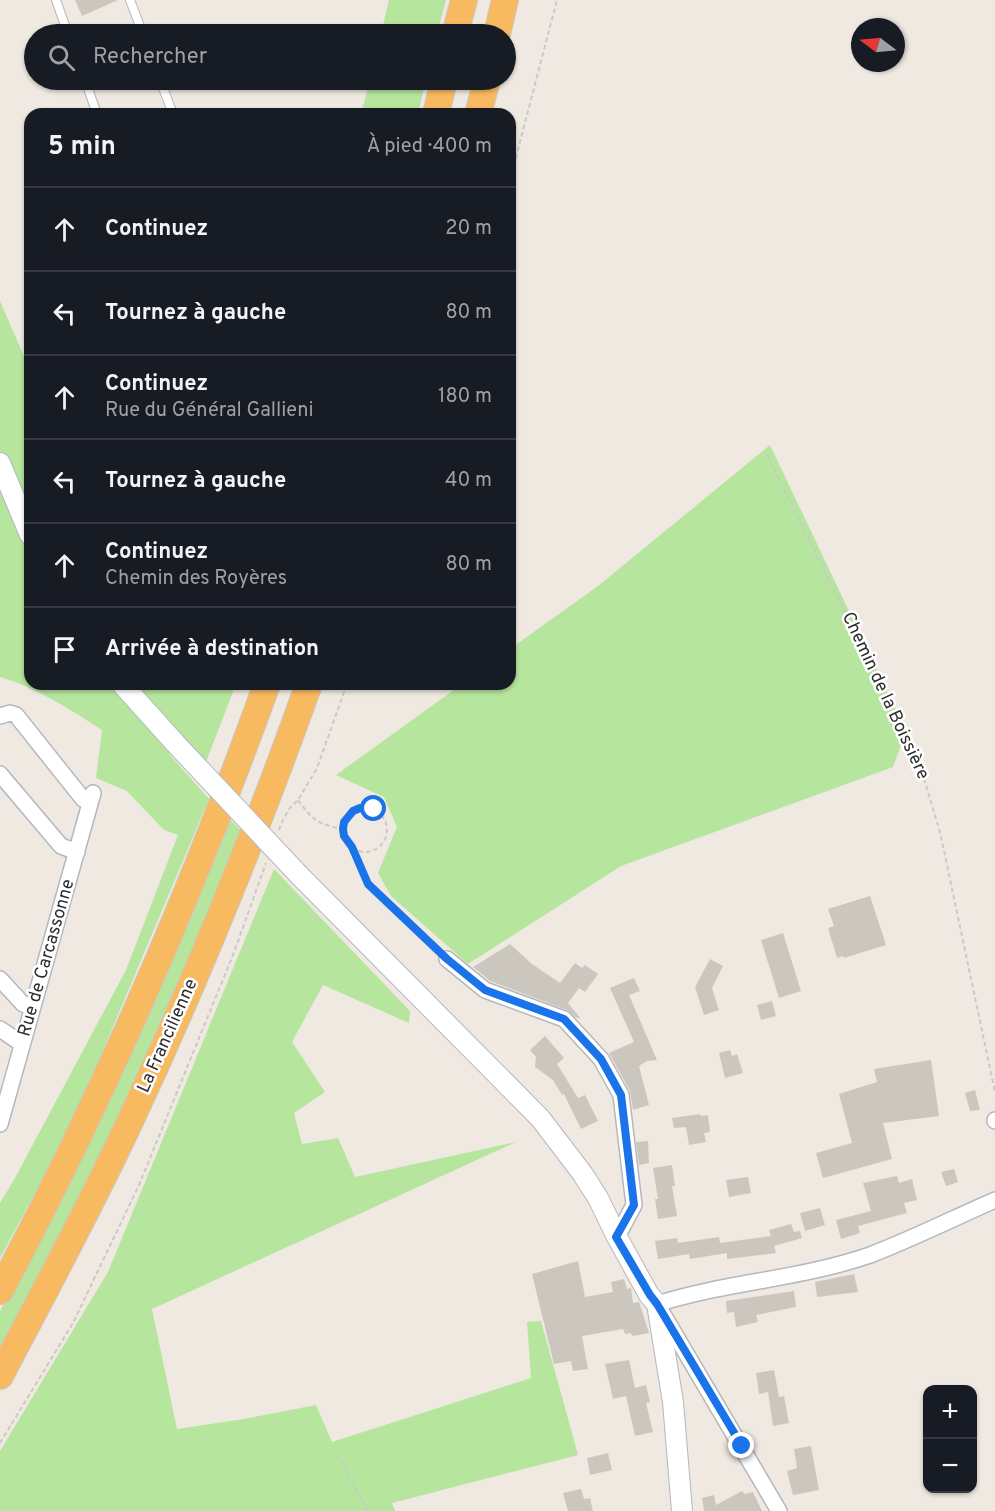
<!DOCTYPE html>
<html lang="fr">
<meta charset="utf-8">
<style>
body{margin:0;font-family:Overpass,sans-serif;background:#242831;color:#f1f3f6}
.controls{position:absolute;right:18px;bottom:18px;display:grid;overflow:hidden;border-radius:12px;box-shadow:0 2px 4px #0004}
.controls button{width:54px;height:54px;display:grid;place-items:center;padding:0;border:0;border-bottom:2px solid #363941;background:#171b24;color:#f1f3f6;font:30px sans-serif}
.compass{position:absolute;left:851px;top:18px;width:54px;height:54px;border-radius:50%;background:#171b24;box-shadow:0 2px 4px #0004;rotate:286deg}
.stop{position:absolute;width:18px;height:18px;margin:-14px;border:4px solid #1a73e8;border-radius:50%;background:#fff}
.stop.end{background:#1a73e8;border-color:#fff;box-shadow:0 2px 6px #0008}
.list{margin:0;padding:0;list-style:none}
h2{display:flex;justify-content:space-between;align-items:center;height:78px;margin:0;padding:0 24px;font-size:26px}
h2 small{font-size:20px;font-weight:400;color:#9ea1a6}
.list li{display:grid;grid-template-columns:39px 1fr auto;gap:18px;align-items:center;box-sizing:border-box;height:84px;padding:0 24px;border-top:2px solid #363941}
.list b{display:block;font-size:22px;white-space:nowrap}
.list p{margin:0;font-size:20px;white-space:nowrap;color:#9ea1a6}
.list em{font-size:20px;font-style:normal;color:#9ea1a6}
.icon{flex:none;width:33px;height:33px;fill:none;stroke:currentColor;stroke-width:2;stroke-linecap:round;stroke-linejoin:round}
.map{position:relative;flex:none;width:995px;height:1511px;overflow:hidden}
.search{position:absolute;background:#171b24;box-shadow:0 2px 4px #0004;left:24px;top:24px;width:492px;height:66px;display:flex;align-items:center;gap:15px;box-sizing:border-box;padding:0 21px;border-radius:33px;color:#9ea1a6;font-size:22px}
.panel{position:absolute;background:#171b24;box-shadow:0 2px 4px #0004;left:24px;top:108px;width:492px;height:582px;border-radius:18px}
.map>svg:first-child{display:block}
</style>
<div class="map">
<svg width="995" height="1511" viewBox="0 0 995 1511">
<rect width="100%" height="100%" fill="#efe9e1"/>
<path fill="#b6e59e" d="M389,0h57l-9,34h-56z
M370,80h56l-8,34h-57z
M0,301l30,69v314h206l-30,78 -31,-19 -6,11 40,45 -118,280 -41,86 -50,93v-55l15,-25 111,-208 52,-135 -14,-5 -37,-39 -31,-13 6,-48c-32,-21 -65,-42 -102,-53z
M770,445l136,286 -13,36 -272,99 -153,98 -77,-68 -13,-23 19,-46 -13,-30 -48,-22 126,-91h48v-35l88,-63z
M227,816l19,20 -114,265 -132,258v-48l34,-62z
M274,869l136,142 -1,12 -86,-38 -31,57 33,50 -31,21 8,31 36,-6 17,39 161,-35 -364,167 25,120 67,-10 72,-14 16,37 199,-64 -4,-56 14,-1 37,134 -186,48 3,8h-395v-60l108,-179z"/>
<path fill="#cbc7bf" d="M75,0h43l-36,16z
M870,896l16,49 -42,13 -1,-2 -6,2 -9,-30 6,-2 -6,-17z
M783,933l18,58 -22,7 -18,-58z
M510,944l22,20 28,19 15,-20 7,5 3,-3 13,9 -13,18 -6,-4 -11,15 13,16 -6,-2 -8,-7 -77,-29 -17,-14z
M710,959l13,7 -11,22 7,22 -15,5 -9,-28z
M634,978l6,13 -11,4 28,65 -10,1 -8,5 10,39 -16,5 -3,-19 -21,-38 25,-11 -24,-54z
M772,1001l4,15 -15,4 -4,-15z
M545,1036l19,22 -7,6 21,34 7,-3 13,26 -17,8 -17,-35 -2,1 -9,-15 -18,-13 1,-10 -6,-7z
M730,1050l2,6 5,-2 6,19 -18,5 -6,-25z
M931,1060l8,56 -56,7 9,36 -69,19 -7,-25 36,-10 -13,-49 38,-12 -3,-13z
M975,1090l5,20 -10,1 -5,-18z
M700,1114l1,2 7,-1 2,17 -6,1 2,9 -17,3 -3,-18 -12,1 -2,-10z
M648,1141l1,22 -10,2 -3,-23z
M672,1165l3,21h-3l5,30 -19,3 -3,-20h3l-5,-31z
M954,1169l4,13 -12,4 -5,-14z
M897,1176l2,7 13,-4 5,21 -13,3 3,10 -49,13 2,7 -19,6 -5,-19 35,-9 -8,-28z
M748,1177l3,16 -22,4 -3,-17z
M820,1208l5,17 -20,6 -5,-18z
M791,1224l3,8 6,-1 2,7 -28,8 2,7 -49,6v-6l-37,6 -1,-5 -31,5 -3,-18 22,-3 1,5 41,-6 1,6 51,-7 -2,-6z
M578,1261l7,36 28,-5 -2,-10 13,-3 3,10 4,-1 2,15 6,-1 10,31 -16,3 -3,-3 -5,1 -2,-5 -41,7 6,33 -15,2 -2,-10 -17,3 -22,-90z
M854,1274l4,18 -41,5 -2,-15z
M794,1291l2,16 -40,8 2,7 -22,5 -2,-15 -7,1 -1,-12z
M629,1360l6,28 11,-3 4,17 -4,1 7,29 -18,4 -9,-40 -13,3 -8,-35z
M774,1370l5,27 5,-1 5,27 -16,3 -5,-34 -9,2 -3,-21z
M811,1446l8,44 -26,5 -6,-24 10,-3 -3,-19z
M608,1453l4,17 -22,5 -3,-17z
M581,1489l3,10 6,-1 3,13h-25l-5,-18z
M742,1491l3,3 8,-2 9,19h-58l-2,-13 12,-3 2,10z"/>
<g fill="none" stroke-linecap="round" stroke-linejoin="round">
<g stroke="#b4b7c1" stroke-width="10">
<path id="service" d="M56,0l12,34
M130,0l13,34
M85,80l12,34
M160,80l13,34"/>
</g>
<g stroke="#b4b7c1" stroke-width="18">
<path id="minor" d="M0,716l10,-3 6,2 67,84 7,3
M0,774l61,72 16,6
M447,959l38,31 79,29 37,40 20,36 13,110 -17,32
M0,979l23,25 10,3
M0,1029l22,15
M995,1120v1
M0,1124l93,-331
M779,1511l-122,-207c69,-22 144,-25 213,-49 42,-16 84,-37 125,-55"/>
</g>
<g stroke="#b4b7c1" stroke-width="22">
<path id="tertiary" d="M0,463l30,72
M122,684l53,59
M299,875l241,243 42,55 16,25 19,39 32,58 8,9 16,98 9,109"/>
</g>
<g stroke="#c9c9c9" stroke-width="28">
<path id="trunk" d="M455,34l9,-34
M497,34l8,-34
M436,114l8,-34
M478,114l9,-34
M0,1291c104,-195 192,-399 267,-607
M0,1376c43,-82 87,-163 126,-246 69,-146 129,-295 183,-446"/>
</g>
<path stroke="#c9c9c9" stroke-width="2" stroke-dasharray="4.5 3" stroke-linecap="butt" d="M510,180l47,-180
M767,455l151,304 22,73 55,260
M298,800c15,21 20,24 45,29
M343 830a22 22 0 1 1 44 0a22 22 0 1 1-44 0Z
M279,830l4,-10 7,-12 8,-8 19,-32 30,-84
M352,847l16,37 69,66
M0,1443l73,-120 66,-138 94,-230 33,-92
M338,1454l29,57"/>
<use href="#service" stroke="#fff" stroke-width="8"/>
<use href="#minor" stroke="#fff" stroke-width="15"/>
<use href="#tertiary" stroke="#fff" stroke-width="20"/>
<use href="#trunk" stroke="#f8ba60" stroke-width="26"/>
<g stroke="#b4b7c1" stroke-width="22" stroke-linecap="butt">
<path id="tertiary-bridge" d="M175,743l124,132"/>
</g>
<use href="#tertiary-bridge" stroke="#fff" stroke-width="20"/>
</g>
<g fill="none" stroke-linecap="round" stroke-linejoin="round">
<path stroke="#1a73e8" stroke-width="8" d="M374,809l-14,-1 -7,3 -9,11 -1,7 1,7 8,11 16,37 79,75 38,31 79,29 37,40 20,36 13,110 -18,32 34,58 7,9 85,142"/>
</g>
<g text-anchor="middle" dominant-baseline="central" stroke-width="5" stroke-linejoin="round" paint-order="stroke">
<g font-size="18" fill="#2e2e2e" stroke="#fff">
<text transform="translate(885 696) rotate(65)">Chemin de la Boissière</text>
<text transform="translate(47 958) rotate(-74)">Rue de Carcassonne</text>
<text transform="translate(168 1036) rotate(-66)">La Francilienne</text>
</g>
</g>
</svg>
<div class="controls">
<button>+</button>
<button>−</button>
</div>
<svg class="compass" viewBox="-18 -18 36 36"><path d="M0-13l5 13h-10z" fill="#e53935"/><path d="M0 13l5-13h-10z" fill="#9ea1a6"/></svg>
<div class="stop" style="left:374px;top:809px"></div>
<div class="stop end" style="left:742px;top:1446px"></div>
<div class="search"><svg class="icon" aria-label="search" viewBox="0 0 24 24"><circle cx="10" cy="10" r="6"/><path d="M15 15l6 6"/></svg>Rechercher</div>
<section class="panel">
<h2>5 min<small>À pied · 400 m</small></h2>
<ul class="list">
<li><svg class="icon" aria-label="ahead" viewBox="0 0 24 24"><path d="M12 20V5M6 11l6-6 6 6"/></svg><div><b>Continuez</b></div><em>20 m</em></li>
<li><svg class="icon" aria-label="left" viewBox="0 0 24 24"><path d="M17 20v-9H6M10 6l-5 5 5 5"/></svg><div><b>Tournez à gauche</b></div><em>80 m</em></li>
<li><svg class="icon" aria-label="ahead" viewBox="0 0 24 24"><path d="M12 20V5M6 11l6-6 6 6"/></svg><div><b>Continuez</b><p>Rue du Général Gallieni</p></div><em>180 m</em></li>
<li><svg class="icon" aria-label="left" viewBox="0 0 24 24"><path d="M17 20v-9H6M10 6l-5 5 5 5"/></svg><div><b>Tournez à gauche</b></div><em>40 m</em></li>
<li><svg class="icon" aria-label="ahead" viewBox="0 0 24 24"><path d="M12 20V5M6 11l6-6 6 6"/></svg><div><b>Continuez</b><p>Chemin des Royères</p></div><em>80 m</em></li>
<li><svg class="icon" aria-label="arrive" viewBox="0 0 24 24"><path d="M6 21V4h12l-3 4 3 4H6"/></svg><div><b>Arrivée à destination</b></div></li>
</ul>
</section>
</div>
